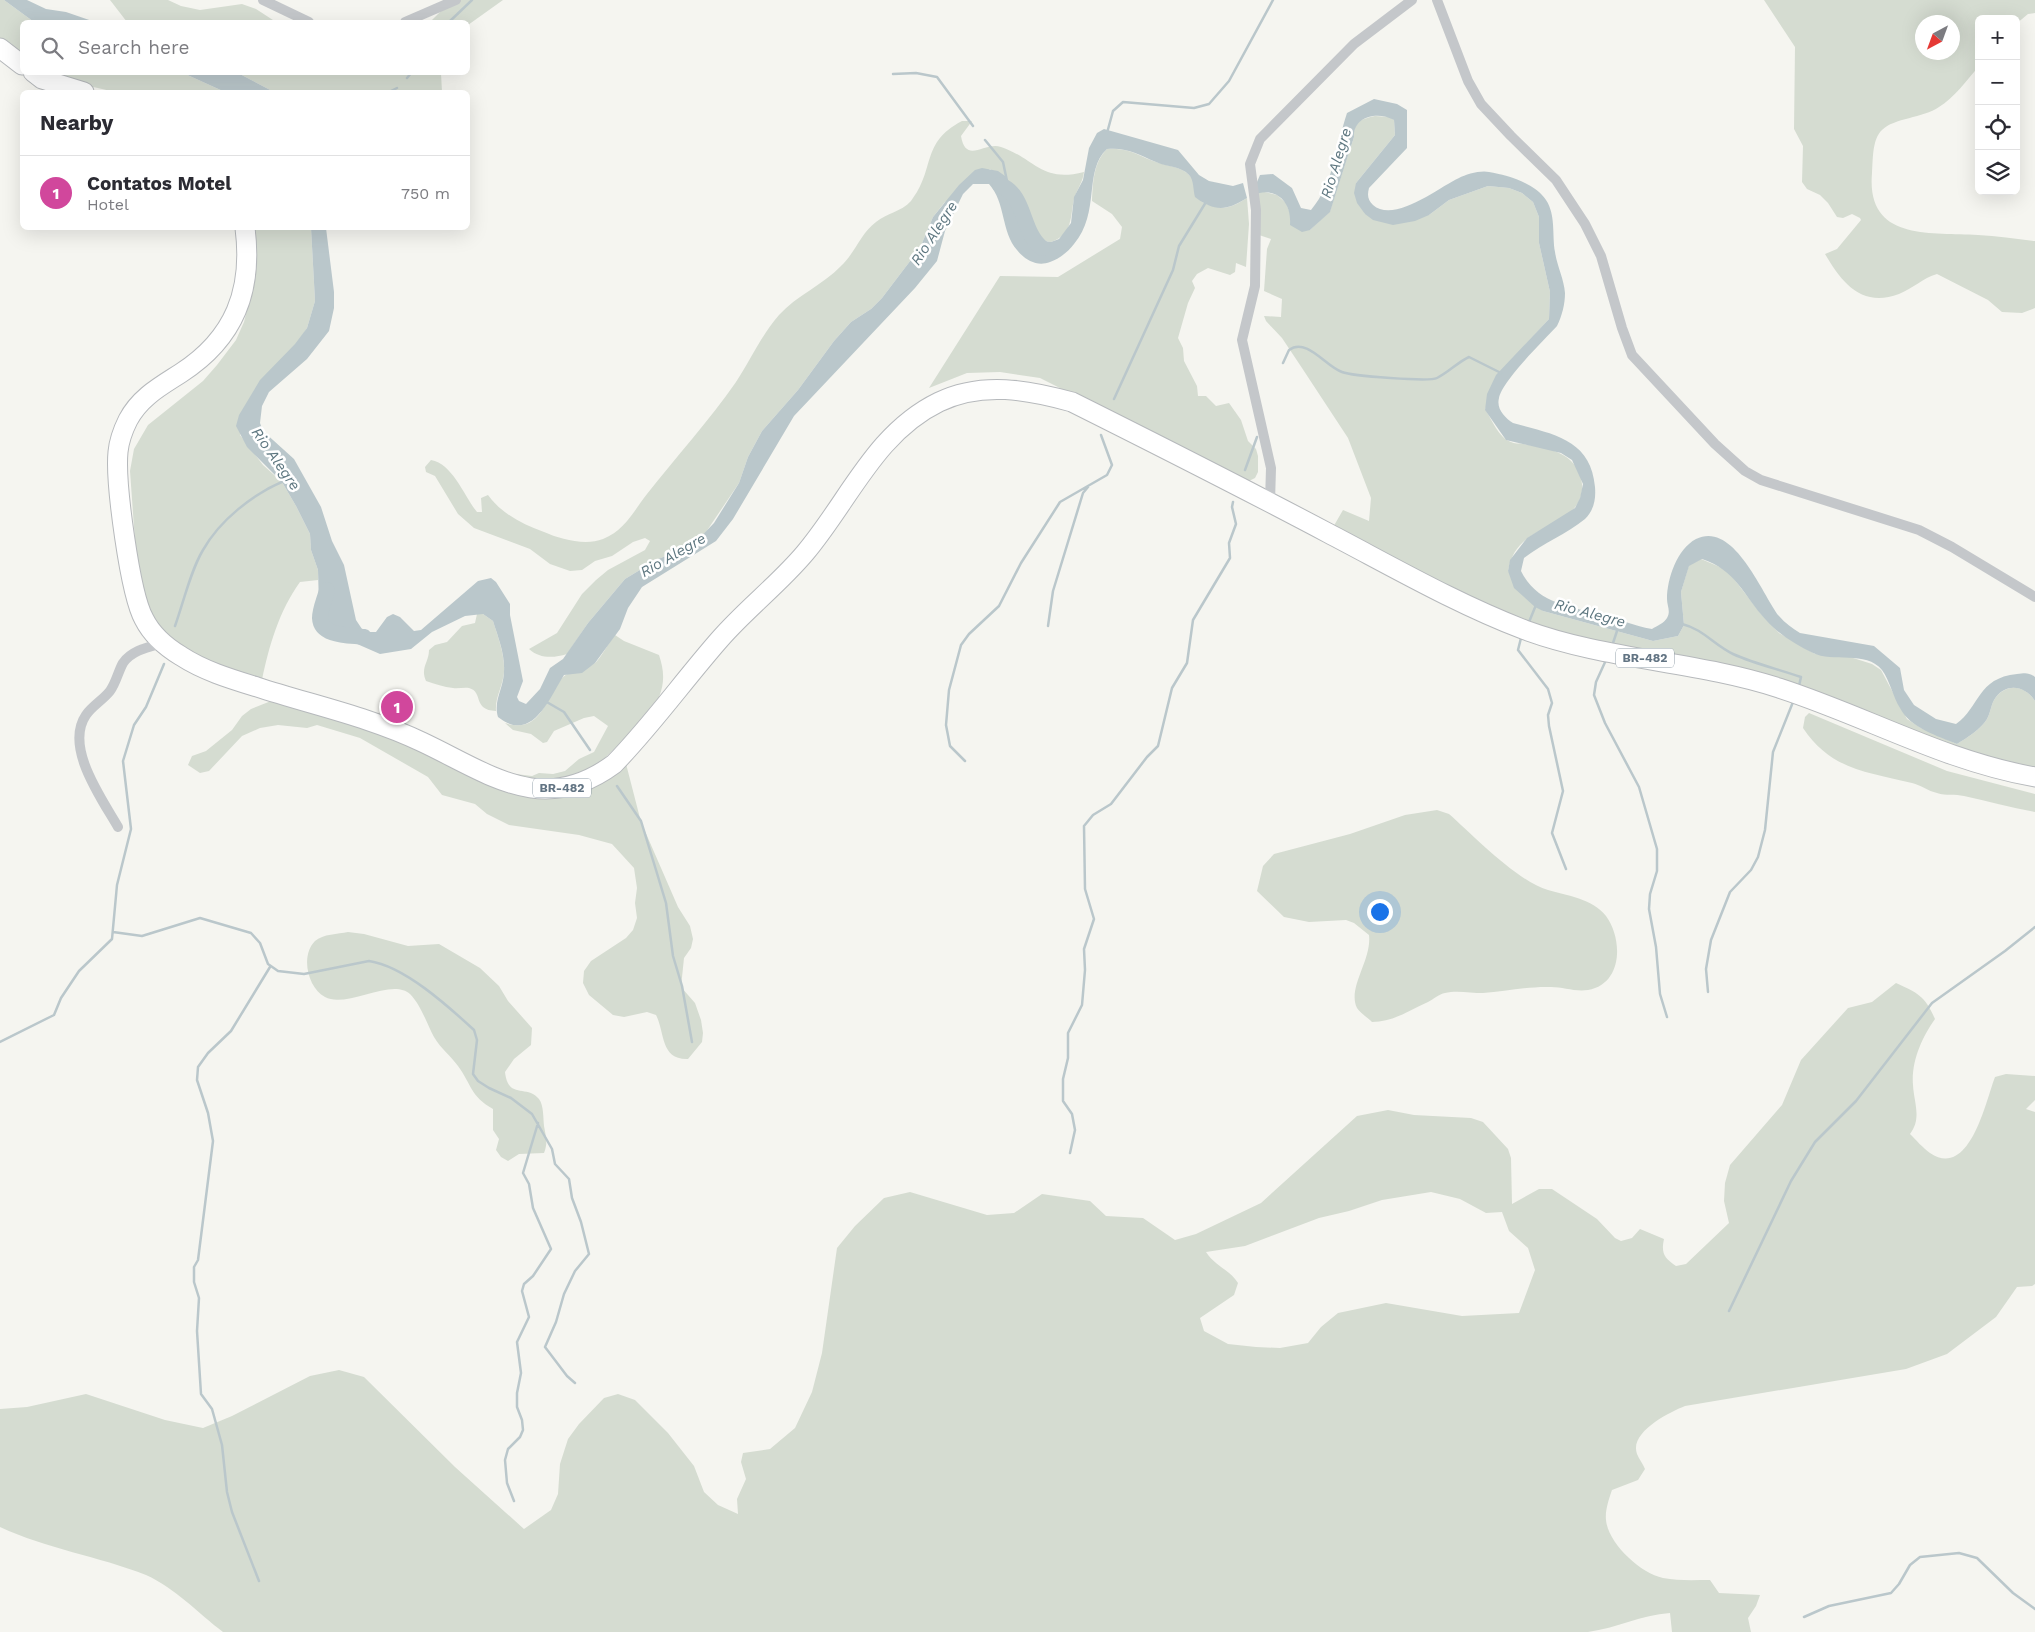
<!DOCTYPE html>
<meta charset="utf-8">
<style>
body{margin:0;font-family:"Work Sans",sans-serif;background:#f2f2f3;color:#2b2b33}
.controls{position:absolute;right:15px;top:15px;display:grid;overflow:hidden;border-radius:8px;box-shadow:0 5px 20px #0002}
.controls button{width:45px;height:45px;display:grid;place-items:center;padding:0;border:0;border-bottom:1px solid #e1e1e2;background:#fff;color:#2b2b33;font:25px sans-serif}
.compass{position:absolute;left:1915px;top:15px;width:45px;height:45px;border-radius:50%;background:#fff;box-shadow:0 5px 20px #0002;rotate:221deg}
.you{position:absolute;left:1379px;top:911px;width:18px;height:18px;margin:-12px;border:4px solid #fff;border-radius:50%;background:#1a73e8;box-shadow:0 0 0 8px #1a73e833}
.badge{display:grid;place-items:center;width:32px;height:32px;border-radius:50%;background:#7c3aed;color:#fff;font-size:16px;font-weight:700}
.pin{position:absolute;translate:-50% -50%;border:2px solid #fff;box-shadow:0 1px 5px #0006}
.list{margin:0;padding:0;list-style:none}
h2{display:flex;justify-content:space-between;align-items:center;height:65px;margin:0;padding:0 20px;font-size:21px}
h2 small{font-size:16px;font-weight:400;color:#7c7c81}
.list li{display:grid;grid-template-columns:32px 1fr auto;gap:15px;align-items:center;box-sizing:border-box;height:75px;padding:0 20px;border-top:1px solid #e1e1e2}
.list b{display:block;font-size:19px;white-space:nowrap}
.list p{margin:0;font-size:16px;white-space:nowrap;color:#7c7c81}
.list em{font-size:16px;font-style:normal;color:#7c7c81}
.icon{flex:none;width:28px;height:28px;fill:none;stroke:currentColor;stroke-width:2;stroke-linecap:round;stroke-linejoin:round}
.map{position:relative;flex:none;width:2035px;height:1632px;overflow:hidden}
.search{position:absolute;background:#fff;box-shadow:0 5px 20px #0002;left:20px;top:20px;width:450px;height:55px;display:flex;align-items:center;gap:12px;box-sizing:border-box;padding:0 18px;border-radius:8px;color:#7c7c81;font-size:19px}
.panel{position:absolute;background:#fff;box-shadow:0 5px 20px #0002;left:20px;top:90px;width:450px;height:140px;border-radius:8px}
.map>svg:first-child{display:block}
</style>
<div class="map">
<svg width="2035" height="1632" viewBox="0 0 2035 1632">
<rect width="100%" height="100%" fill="#f5f5f0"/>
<path fill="#d5dcd1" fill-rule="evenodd" d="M0,0h4l30,22h-12v37l-22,-19z
M110,0h58l13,6 19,4 42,-6 14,5 20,13h-149z
M452,0h51l-35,25v-3h-38z
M1764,0h271v13l-7,1 -12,10v-5h-37v47c-12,14 -25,32 -40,41 -16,11 -45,11 -57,23 -10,9 -9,30 -10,43 -6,69 59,59 106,62 19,1 38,4 57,6v67l-13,5 -20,-1 -14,-12 -51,-26c-14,4 -25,15 -38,20 -37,14 -57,-11 -74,-40l12,-5 24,-29 -1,-2 -8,-4 -9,4 -6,-1 -9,-14 -8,-8 -13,-6 -5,-7 1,-36 -9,-17 1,-82zM1922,22h30v30h-30z
M45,73h138l42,19h-110l-43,-10z
M238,73h203l1,19h-168z
M1375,116l14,1 5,3 1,15 -39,48 9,31 64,1 20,-15 39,-14 21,2 13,5 11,9 6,15v26l11,49 -1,27 -32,35 -32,55c7,11 14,29 26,33 3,2 8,1 12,2 21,3 49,7 57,31 3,9 3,17 -1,26 -16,31 -63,24 -71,70l35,40 110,30 25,-5 6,-11 -3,-33 8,-27 12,-6 26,11 34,44 18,19 36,21 35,3 22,7 9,6 26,49 14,9 36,16c10,-6 24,-15 30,-25 4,-7 4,-16 9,-22 13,-15 30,-10 39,4v76l-189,-67 -298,-77 -59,-21 -157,-83 11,-19 26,11 2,-23 -23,-60 -46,-70 -20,-30 -16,-17 -2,-5 17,1 1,-18 -18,-8 3,-42 4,-10 -15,-5 -5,-38 10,-5 16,4 9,8 5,13 19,14 20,-19 24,-74c-1,-16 8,-18 21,-21z
M962,121h10l-11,15c5,29 24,5 40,11 35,12 40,36 83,25 -1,10 -7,17 -10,27 -4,19 -1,35 -23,43l-7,-1 -15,-11 -12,-19 -1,-12 -26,-30 -46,34 -11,14 -13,31 -38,50 -11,11 -20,13 -17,19 -36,49 -36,41 -14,26 -9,26 -33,49 -14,14 -34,13 -33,20 -37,44 -21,31c-13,4 -27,5 -38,-5l28,-16 25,-39 14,-14 12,-10 37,-20 5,-9 -5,-3 -12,4 -21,14 -17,5 -13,9 -12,1 -20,-7 -20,-15 -56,-21 -16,-14 -23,-38 -9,-4 -1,-5 6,-7c22,4 33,36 46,52h5l-1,-14 7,-3c14,19 34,29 56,37 16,7 41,14 59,7 22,-9 30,-27 44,-45 29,-37 62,-73 89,-112 14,-21 26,-48 43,-67 18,-20 44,-30 62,-49 14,-13 20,-33 35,-44 11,-9 25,-10 35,-21 25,-32 9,-58 51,-80z
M1107,149c23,-2 32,8 52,14 9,3 22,4 29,11 8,7 10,19 14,28 20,8 26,8 45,-4l2,26 -3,43 -10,-4 -1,9 -5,3 -22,-7 -11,6 -5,7 3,7 -7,15 -10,35 5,10 1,13 13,25 1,10h8l10,10 13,-3 12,17 7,21 8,8 2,7v16l-3,6 -8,4 -207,-104 -40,-6 -33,1 -38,15 71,-112 58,1 62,-38 2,-12 -10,-13 -20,-13c1,-18 1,-38 15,-52z
M254,228h57l4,73 -8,27 -67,107 23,30 19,17 14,24 14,28 1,16 7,20v10l-18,2c-21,29 -31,64 -38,98l-79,-26 -39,-40 -6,-31 -8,-112 4,-22 14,-24 55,-44 14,-16 19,-25 8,-18 7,-28 5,-46z
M477,614h6l10,7c5,16 12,34 11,51 -1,14 -9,25 -8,39 -24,-1 -12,-19 -27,-23 -5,-1 -11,1 -16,0 -9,-1 -18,-4 -27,-7 -6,-13 3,-19 3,-31l6,-5 12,-3 15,-16 13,-3z
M615,635l9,6 35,14c5,15 6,27 0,42 -17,20 -52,66 -75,76 -22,9 -46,9 -68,4v-3l16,2 7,-3 14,1 12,-3 14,-12 15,-7 14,-26 -14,-10 -10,2 -30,13 -7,11 -4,1 -12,-9 -18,-4 -8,-7c36,12 40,-25 58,-46 7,-7 23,-7 32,-14 6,-5 14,-21 20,-28z
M276,699l113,37 123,57 29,4 83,-41 17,66 37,85 12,19 3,13 -2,9 -7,10 -3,29 14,16 6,17 2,13 -1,9 -14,17c-28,1 -23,-27 -32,-44l-9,-3 -23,5 -11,-2 -24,-20 -6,-12 1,-12 7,-10 35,-23 7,-8 4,-12 -2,-15 2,-15 -3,-20 -22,-24 -33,-9 -70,-10 -22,-11 -12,-10 -33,-9 -14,-18 -68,-39 -43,-13 -10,3 -29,-3 -18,3 -18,8 -33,35 -9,2 -12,-8 4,-9 14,-5 26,-21 10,-14 9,-7z
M1809,713l138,58 88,23v18c-24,-4 -47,-11 -71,-16 -9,-2 -18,0 -27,-3 -9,-2 -16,-8 -25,-10 -45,-11 -81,-13 -109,-55l2,-11z
M1437,810l12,4c25,22 68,67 99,76 19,6 44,8 58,26 17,23 17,68 -18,74 -13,2 -25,-3 -37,-3 -23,-1 -46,5 -68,6 -12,0 -27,-3 -38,0 -6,1 -11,6 -17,9 -18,8 -35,20 -56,20 -4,-4 -12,-9 -15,-14 -10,-20 15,-48 12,-73l-15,-12 -8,-3 -37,2 -25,-5 -27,-26 6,-25 11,-12 76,-20 55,-19z
M348,932l16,2 44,12 31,-2 41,24 19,18 9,15 24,27 -1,17 -17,14 -9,13c3,28 22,12 34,27 5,7 4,19 5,27 2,11 4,17 0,27l-25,1 -11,7 -7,-4 -5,-7 3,-11 -6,-9v-21c-23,-13 -21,-24 -35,-43 -7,-10 -17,-17 -24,-29 -7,-13 -13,-32 -24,-43 -18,-17 -64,15 -85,3 -17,-9 -25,-41 -10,-56 8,-7 23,-7 33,-9z
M1896,983c22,10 29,13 39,36 -13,18 -24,43 -22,66 1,18 9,33 -3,49 6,6 13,14 20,19 40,27 56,-53 65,-76l11,-3 29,2v24l-9,9 9,3v172l-3,2 -15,1 -21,30 -49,37 -41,15 -221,37c-15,6 -56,26 -48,48 2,5 6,10 8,15l-7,11 -26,10c-3,9 -7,20 -6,30 2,23 34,53 57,58 15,3 32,2 47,2l9,13 41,2 -4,11 -8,12 3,14h-79l-2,-19c-29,2 -53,15 -82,19h-1365c-25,-19 -48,-44 -77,-57 -48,-19 -99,-26 -146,-48v-118l27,-2 59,-13 79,26 38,8 29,-12 78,-40 29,-6 25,7 91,90 69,62 27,-19 7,-16 2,-30 8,-25 11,-15 25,-26 14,-4 17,6 33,33 26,33 10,26 14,13 20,9 -1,-15 9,-20 -5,-17 2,-9 27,-4 25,-21 17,-36 10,-39 15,-105 18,-22 29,-28 26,-6 77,23 27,-2 28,-19 48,7 16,15 37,2 32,22 21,-6 65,-31 96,-87 31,-6 26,5 57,3 12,4 25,27 3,9 1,46 27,-15h13l45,30 18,19 6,3 11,-3 8,-9 24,10c-3,14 0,19 12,27l10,-2 43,-41 -5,-22 1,-18 5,-18 52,-60 19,-45 47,-52 24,-6zM1431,1192l29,7 26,14 16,-1 7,19 19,17 7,22 -16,43 -57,3 -76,-13 -48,10 -17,14 -13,16 -28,5 -24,-1 -28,-3 -24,-13 -4,-13 34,-23 4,-12c-8,-13 -23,-17 -32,-31l39,-6 74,-28 30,-7 33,-11z"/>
<path fill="#bac7cb" d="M4,0h23l19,9 20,3 29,10h-61z
M183,73h55l36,19h-49z
M1374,99l23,5 10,6v38l-38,40c-2,8 -1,12 4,17 21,19 66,-18 86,-27 7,-4 22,-8 30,-6 18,3 46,11 57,28 10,15 6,35 9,52 2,14 9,27 10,41 0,11 -3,23 -8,33 -13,14 -55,55 -58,72 -3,11 6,20 14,25 40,11 78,16 82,64 1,12 -1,23 -10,32 -18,15 -42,24 -61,39l-3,13c16,32 47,35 78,43 18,4 35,12 53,15 5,-3 12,-6 15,-11 4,-7 0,-12 0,-19 0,-20 10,-50 29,-60 38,-19 66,55 83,77 6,7 13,12 21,17l74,13 26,22 4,22 10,15 22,14 20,5c24,-17 21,-46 61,-50 8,-1 11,-2 18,3v24c-9,-14 -27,-19 -39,-4 -5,6 -5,15 -9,22 -6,10 -20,19 -30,25 -19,-8 -47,-16 -57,-36 -7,-11 -10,-27 -18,-38 -16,-20 -50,-7 -69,-17 -17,-8 -35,-19 -47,-33 -23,-25 -30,-50 -64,-61l-13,7 -8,26 3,33 -6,11 -25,5 -110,-30 -8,-4 -21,-19 -6,-17 2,-11 17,-22 48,-30 5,-10 3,-14 -11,-24 -11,-7 -55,-13 -21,-30 2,-16 9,-19 53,-56 1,-27 -11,-49v-26l-6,-15 -11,-9 -13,-5 -21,-2 -39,14 -20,15 -14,6 -22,4 -20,-5 -8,-6 -8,-11 -3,-10 2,-10 39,-48 -1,-15c-16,-9 -41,-4 -40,17l-24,75 -20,18 -8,2 -12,-7c2,-25 -16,-40 -39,-29l9,-21 13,-1 19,14 9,20 10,2c23,-27 25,-64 36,-97z
M1104,129l74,21 21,25 10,6 24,5 10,-3 4,15c-21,13 -32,14 -52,-1 -2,-7 -1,-17 -6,-22 -8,-9 -22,-8 -33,-13 -17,-7 -29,-15 -49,-13 -24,22 -6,63 -33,95 -6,8 -15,15 -24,18 -13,5 -25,-2 -33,-12 -16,-18 -11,-47 -28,-66h-16l-10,10 -18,37 -8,30 -22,27 -121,128 -61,103 -17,22 -74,46 -14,21 -8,21 -25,34 -13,10 -18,2c-15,24 -32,69 -66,42 -5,-17 6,-29 6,-46 1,-17 -6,-34 -11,-50l-10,-7 -18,2 -33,16 -21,17 -31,5 -32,-14 -25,-23 -4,-10 -1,-37 -7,-20 -1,-16 -14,-28 -14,-24 -35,-35 -11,-21 3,-11 21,-35 35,-36 12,-16 8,-27 -4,-73h15l8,64v16l-5,23 -22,28 -38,33 -7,14 -2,17 3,8 31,28 27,48 11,34 12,24 12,55 8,12h12l11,-15 6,-3 7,3 14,14 7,-1 57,-49 13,-3 5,4 14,22v11l13,66 -6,16 2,4 7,3 14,-15 10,-21 13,-9 25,-36 37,-44 33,-20 34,-13 22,-23 25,-40 9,-26 14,-26 36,-41 36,-49 17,-19 20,-13 11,-11 38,-50 13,-31 26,-32 16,-15 7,-2 16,3 7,5 7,10 5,25 12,19 15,11 7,1 8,-3 12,-16 3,-26 9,-17 6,-32 8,-15z"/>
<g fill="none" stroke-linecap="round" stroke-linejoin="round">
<path stroke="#bac7cb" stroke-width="2.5" d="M449,22l23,-22
M893,74l23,-1 21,4 36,49
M407,78l5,-6
M389,92l8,-4
M1107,133l6,-22 10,-9 71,6 15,-4 20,-23 44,-81
M985,140l18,22 4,19
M1283,363l6,-13c18,-13 37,17 53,22 10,4 87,10 95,6 12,-6 21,-16 32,-21l32,16
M1114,399l59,-129 6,-24 27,-44
M1245,470l12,-33
M1529,622l7,-17
M1682,624c21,5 32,21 51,30 22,10 45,15 68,23l-2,9
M175,626c9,-25 15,-54 28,-76 17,-30 50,-56 81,-69
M1048,626l5,-35 30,-98 5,-6
M1521,638l-3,12 30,39 4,14 -4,12 1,11 14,65 -11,42 14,36
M1613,643l4,-12
M1606,660l-10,22 -2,13 11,28 34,64 18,62v22l-7,23 -1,15 7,38 4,47 7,23
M545,701l19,11 26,38
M965,761l-15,-15 -4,-21 3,-35 12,-45 8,-11 30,-28 22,-43 39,-61 47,-27 5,-10 -11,-30
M617,786l24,35 15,49 10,33 7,53 9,30 10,56
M113,932l29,4 58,-18 51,15 9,10 8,21 10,7 26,3 65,-13c35,5 79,45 105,69l3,10 -4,34 5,7 11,7 22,10 21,16 20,35 3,15 14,15 3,19 9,24 8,32 -14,17 -11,23 -8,28 -11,25 22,29 8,7
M1708,992l-2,-23 5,-29 19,-48 21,-22 7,-13 7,-27 8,-78 20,-50
M0,1042l54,-27 7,-17 18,-27 33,-32 5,-54 14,-56 -8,-68 11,-36 12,-18 18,-43
M1070,1153l5,-23 -3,-16 -9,-13v-22l5,-21v-25l14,-28 3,-35 -1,-21 10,-30 -9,-30 -1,-63 9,-11 18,-11 36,-47 11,-11 14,-58 15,-25 6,-43 37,-62 -1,-15 7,-19 -4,-17 1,-5
M1729,1311l62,-130 24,-39 41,-41 76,-98 73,-52 30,-24
M514,1501l-7,-18 -2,-23 3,-11 12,-12 3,-7 -1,-10 -5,-13v-14l4,-20 -4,-31 12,-25 -7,-26 2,-7 9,-8 18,-27 -18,-41 -4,-24 -6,-11 15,-50
M259,1581l-27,-69 -5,-20 -5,-47 -10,-36 -11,-15 -4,-63 2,-33 -5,-16v-15l4,-7 15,-119 -5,-28 -11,-33 1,-13 10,-14 23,-22 39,-64
M1804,1617l25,-11 62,-13 8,-9 11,-19 10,-8 39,-4 18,5 36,35 22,16"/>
<path stroke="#bac7cb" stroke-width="16" d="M1000,185c26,10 21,47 42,63
M327,590c-2,9 -7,19 -7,28 1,19 31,17 44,19"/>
<g stroke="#b6b9bc" stroke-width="21">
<path id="highway" d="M0,48l22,17
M33,72l9,7 42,13
M245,228c8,62 -10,110 -64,145 -20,13 -41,24 -53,47 -5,10 -9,21 -10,32 -3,30 12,142 26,167 8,16 22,28 37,37 23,15 50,23 76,31 55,18 113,30 165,55 68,32 120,75 192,22 38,-39 70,-84 106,-125 26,-30 59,-55 85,-86 44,-52 70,-120 134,-151 43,-21 90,-12 133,0 86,43 171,86 256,131 65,34 129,71 197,97 81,30 171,31 254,58 87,28 165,73 256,89"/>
</g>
<path stroke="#c4c7ca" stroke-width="10" d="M263,0l46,22
M1437,0l31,81 13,23 30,32 45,44 29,44 16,32 21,72 10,27 83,89 30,27 16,9 158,50 33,17 83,50
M405,22l51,-22
M1270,502l1,-34 -29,-128 13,-54 1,-76 -6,-46 10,-25 94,-95 58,-44
M118,827c-16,-28 -54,-80 -32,-112 6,-9 17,-15 24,-24 6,-8 8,-19 13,-28 9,-13 26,-16 40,-20"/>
<use href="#highway" stroke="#fff" stroke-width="19"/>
</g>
<g text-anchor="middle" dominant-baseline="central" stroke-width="5" stroke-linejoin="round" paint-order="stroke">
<g fill="#fff" stroke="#919ea8" stroke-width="1">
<rect x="1616" y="648.5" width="58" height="19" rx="4"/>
<rect x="533" y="778.5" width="58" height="19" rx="4"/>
</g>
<g font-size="12" font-weight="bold" fill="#627483">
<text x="1645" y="658">BR-482</text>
<text x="562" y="788">BR-482</text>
</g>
<g font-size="15" font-style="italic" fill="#5e7780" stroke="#fff">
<text transform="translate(1336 163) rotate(-73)">Rio Alegre</text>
<text transform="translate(934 233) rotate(-57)">Rio Alegre</text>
<text transform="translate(276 459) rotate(55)">Rio Alegre</text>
<text transform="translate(673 555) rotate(-30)">Rio Alegre</text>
<text transform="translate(1590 613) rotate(15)">Rio Alegre</text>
</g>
</g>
</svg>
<div class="controls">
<button>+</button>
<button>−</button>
<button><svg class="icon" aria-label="locate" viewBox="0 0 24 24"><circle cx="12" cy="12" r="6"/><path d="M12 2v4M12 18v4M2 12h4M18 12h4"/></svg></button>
<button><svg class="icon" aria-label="layers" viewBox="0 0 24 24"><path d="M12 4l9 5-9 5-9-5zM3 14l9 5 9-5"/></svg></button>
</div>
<svg class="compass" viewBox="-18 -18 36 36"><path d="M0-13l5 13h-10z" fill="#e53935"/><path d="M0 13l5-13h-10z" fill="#7c7c81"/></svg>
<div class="you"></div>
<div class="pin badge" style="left:397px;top:707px;background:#d1479c">1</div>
<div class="search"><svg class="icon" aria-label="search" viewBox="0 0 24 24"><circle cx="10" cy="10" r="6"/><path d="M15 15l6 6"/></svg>Search here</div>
<section class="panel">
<h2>Nearby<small></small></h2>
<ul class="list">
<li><span class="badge" style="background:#d1479c">1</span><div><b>Contatos Motel</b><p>Hotel</p></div><em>750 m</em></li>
</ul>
</section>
</div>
